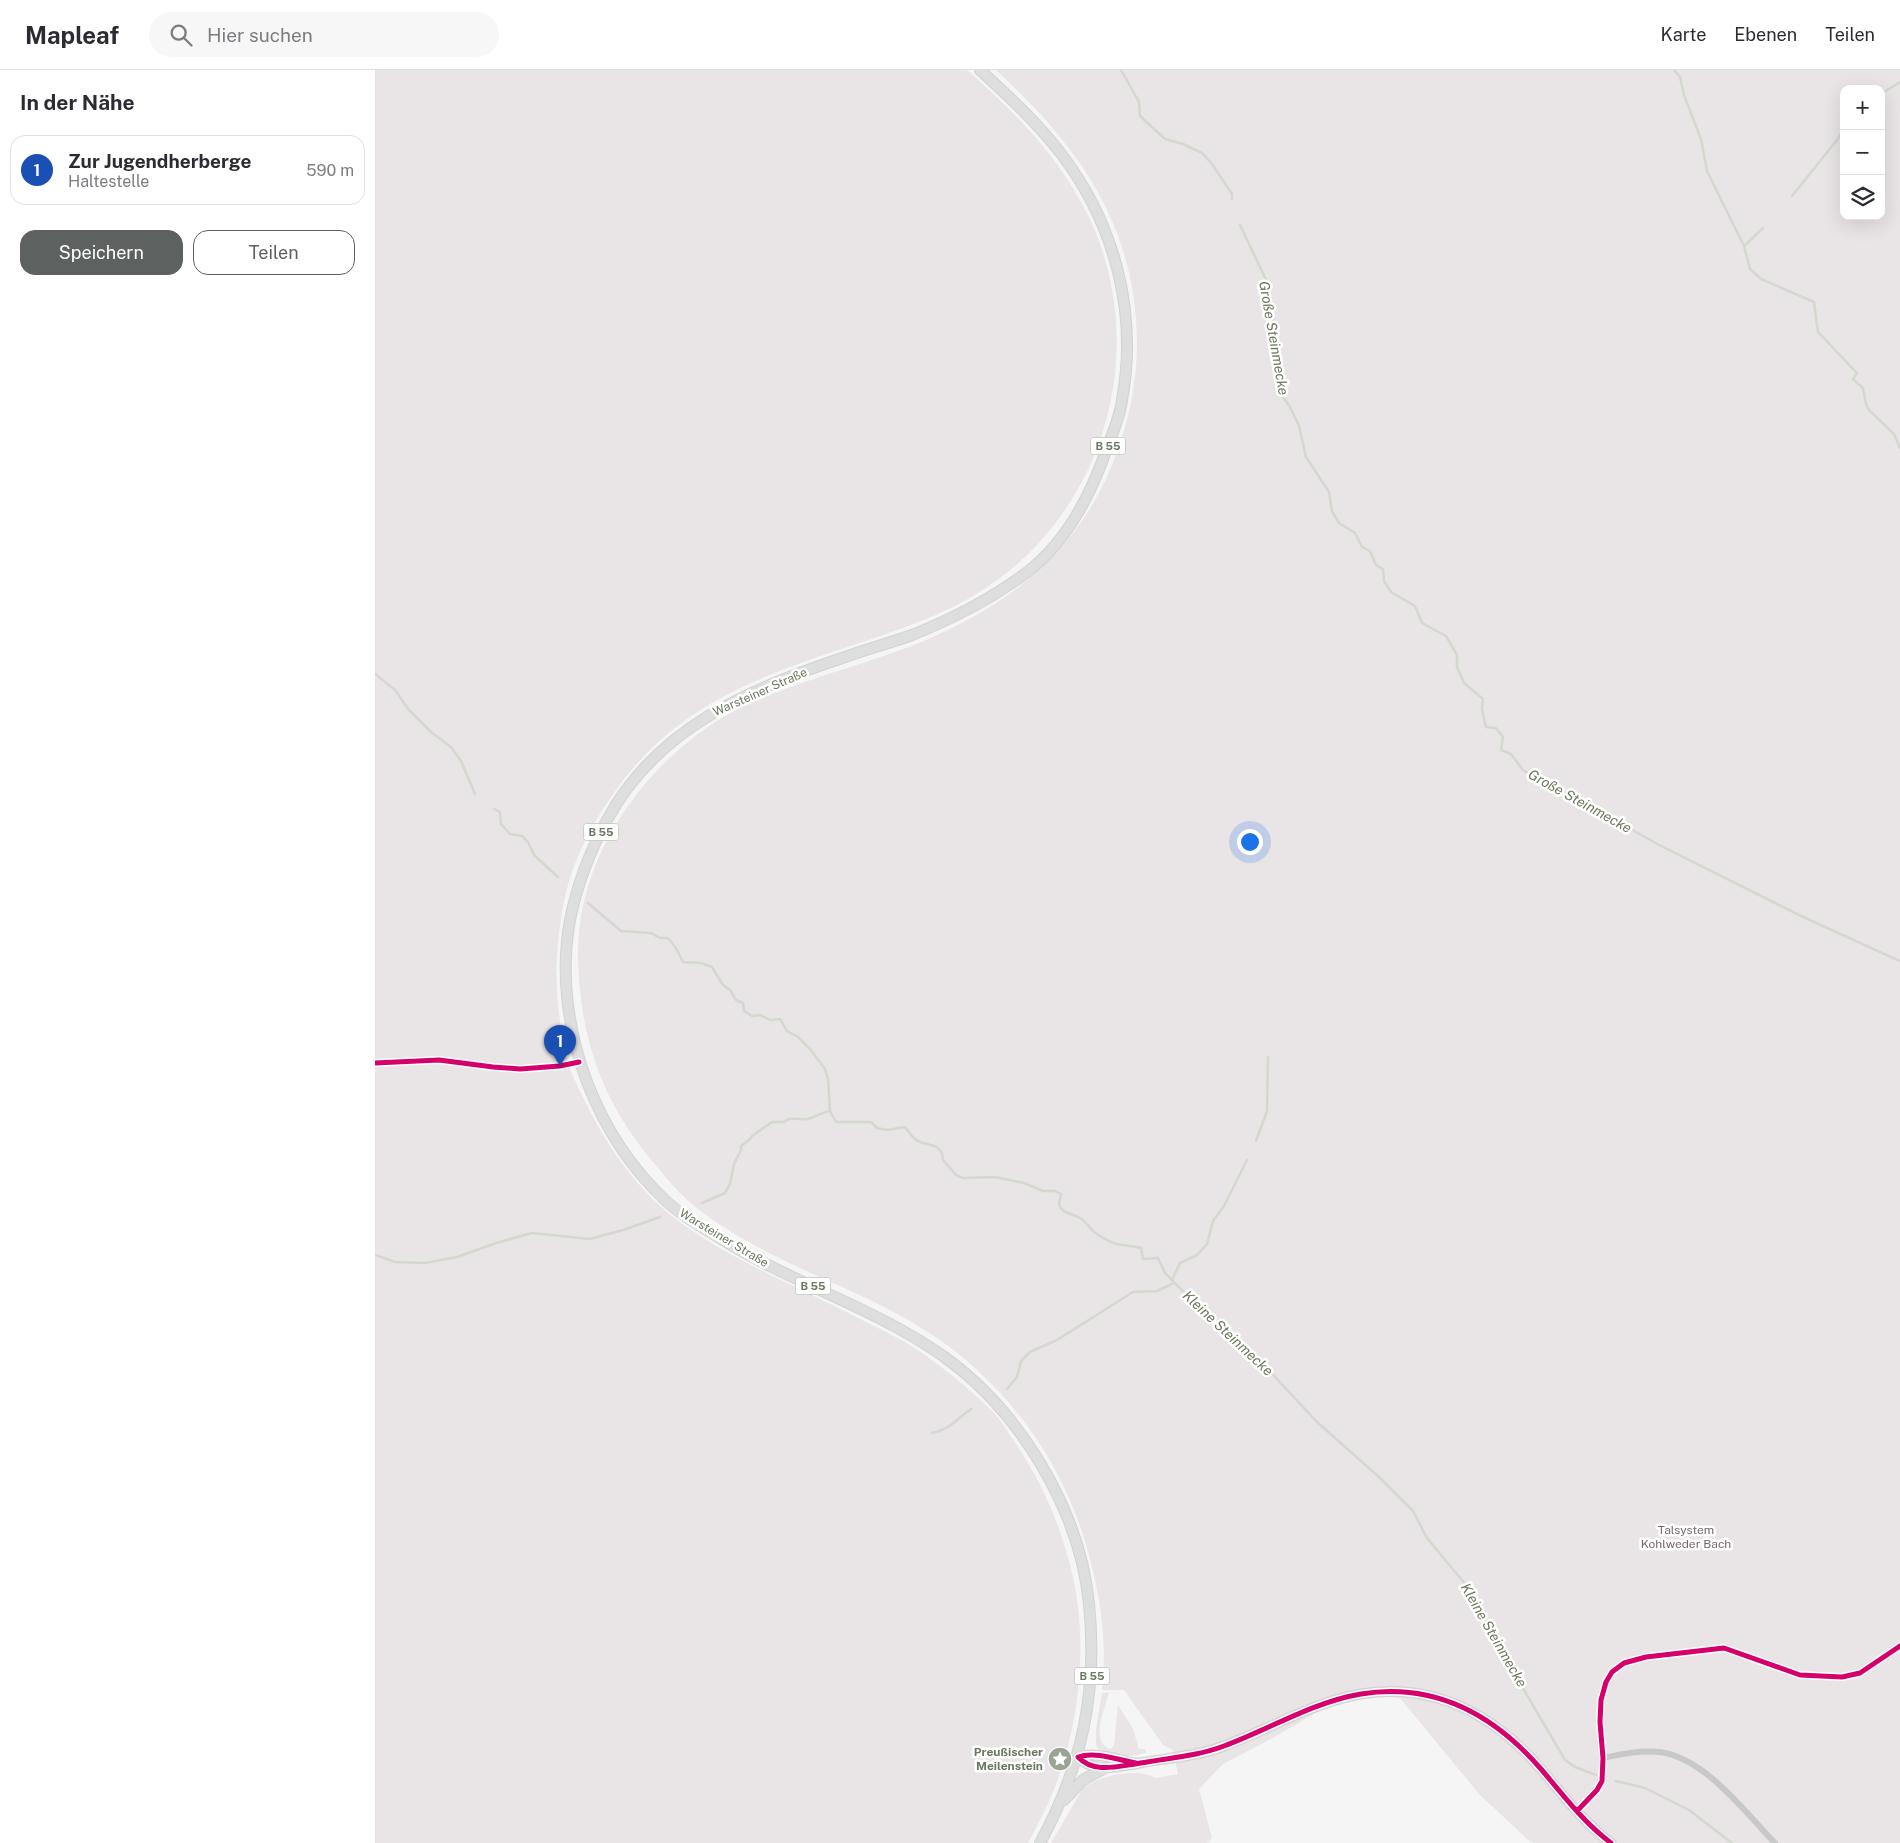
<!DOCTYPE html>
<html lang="de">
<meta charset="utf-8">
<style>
body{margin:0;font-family:"Public Sans",sans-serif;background:#f7f7f7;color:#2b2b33}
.controls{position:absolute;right:15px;top:15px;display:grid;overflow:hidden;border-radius:10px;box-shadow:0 5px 20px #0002}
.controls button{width:45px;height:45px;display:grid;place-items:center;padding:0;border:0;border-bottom:1px solid #e1e1e2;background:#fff;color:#2b2b33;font:25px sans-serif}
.you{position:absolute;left:874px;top:771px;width:18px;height:18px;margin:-12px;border:4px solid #fff;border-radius:50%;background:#1a73e8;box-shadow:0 0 0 8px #1a73e833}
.badge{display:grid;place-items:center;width:32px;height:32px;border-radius:50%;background:#5d615f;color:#fff;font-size:16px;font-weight:700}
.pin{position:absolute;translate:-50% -41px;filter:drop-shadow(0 1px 2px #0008)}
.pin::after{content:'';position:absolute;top:26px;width:18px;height:15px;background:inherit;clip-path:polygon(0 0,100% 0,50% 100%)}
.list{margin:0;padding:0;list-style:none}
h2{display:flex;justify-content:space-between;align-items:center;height:65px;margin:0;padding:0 20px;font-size:21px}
h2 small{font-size:16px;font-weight:400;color:#7c7c81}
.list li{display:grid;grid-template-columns:32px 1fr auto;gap:15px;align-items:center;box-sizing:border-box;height:70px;margin:0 10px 10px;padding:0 10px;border:1px solid #e1e1e2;border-radius:15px}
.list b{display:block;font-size:19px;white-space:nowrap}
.list p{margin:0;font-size:16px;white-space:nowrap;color:#7c7c81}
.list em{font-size:16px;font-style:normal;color:#7c7c81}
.actions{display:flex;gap:10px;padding:15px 20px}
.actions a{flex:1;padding:11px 0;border:1px solid #5d615f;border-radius:15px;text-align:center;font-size:18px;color:#5d615f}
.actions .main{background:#5d615f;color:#fff}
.icon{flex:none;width:28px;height:28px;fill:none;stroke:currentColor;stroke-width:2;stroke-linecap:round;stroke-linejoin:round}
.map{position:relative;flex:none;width:1525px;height:1773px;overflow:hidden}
header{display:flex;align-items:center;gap:30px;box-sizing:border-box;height:70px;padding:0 25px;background:#fff;border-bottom:1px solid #e1e1e2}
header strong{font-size:24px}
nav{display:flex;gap:28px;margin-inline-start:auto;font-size:18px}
.search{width:350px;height:45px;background:#f7f7f7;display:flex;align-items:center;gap:12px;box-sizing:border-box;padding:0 18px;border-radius:28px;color:#7c7c81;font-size:19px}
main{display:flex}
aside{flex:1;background:#fff}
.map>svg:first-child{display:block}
</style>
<header>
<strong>Mapleaf</strong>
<div class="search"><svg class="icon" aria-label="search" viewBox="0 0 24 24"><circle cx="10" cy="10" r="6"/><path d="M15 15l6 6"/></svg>Hier suchen</div>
<nav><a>Karte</a><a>Ebenen</a><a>Teilen</a></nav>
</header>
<main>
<aside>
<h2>In der Nähe<small></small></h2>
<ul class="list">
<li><span class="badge" style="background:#1a4fb4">1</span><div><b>Zur Jugendherberge</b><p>Haltestelle</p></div><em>590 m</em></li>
</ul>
<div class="actions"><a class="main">Speichern</a><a>Teilen</a></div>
</aside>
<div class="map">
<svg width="1525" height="1773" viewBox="0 0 1525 1773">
<rect width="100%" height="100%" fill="#f6f5f6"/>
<path fill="#e9e4e6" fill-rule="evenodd" d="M0,0h592c45,40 86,80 115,134 70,128 31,295 -89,379 -42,30 -91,46 -140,62 -100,33 -183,63 -244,155 -25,36 -42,76 -48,119 -7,48 -6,82 4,129 1,3 5,21 6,23 4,11 10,22 15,32 22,46 53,89 95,120 57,41 125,67 187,100 14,7 29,14 42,22 29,19 58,42 83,67 8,8 14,19 21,29 29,43 44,78 57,128 17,66 10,146 -13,210 -8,23 -19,43 -30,64h-653z
M621,0h904v1773h-366l-6,-3 -49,-46 -79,-96 -16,-2 -16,1 -42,10 -57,33 -46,24 -24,25 13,49 -5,5h-156l31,-53c15,-15 55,-23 74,-12l22,-4 -5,-24 -10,-5 -39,-55h-22c6,-52 -3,-103 -18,-152 -24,-78 -72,-144 -137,-193 -50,-37 -110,-59 -166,-86 -28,-14 -59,-31 -84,-51 -14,-11 -27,-25 -38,-39 -37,-42 -63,-89 -74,-145 -8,-43 -11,-87 1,-130 21,-79 85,-153 158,-188 56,-26 117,-40 175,-63 81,-34 147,-81 186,-162 20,-42 32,-91 32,-138 -1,-118 -58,-196 -141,-273zM1469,19h37v127h-37z
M727,1623h7c-4,15 -20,50 2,56l3,-4 4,-40 15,24 6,20h6l1,4c-14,4 -37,4 -49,-5 -4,-12 3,-42 5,-55z"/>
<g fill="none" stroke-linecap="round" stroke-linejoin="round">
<path stroke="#d4d8ce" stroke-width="2.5" d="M746,0l18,32 1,14 25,23 18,5 19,9 10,11 20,30v5
M1299,0l6,7 4,18 17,44 6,32 37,75 6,23 11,10 53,23 4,30 39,41 -4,6 10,9 3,16 3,6 25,24 6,14
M1506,24l19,-12
M1417,126l45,-56 7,-11
M865,155l28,59 7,51v28l6,31 9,13 9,19 7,31 23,35 3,19 7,12 16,10 7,14 8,4 6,14 7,4 1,12 7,11 24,14 7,17 24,13 11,19v12l7,16 19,16 -1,10 4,18 10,1 7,9 -2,13 10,4 12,16 27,17 20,7 16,13 13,4 60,34 142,71 99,45
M1369,176l19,-18
M0,604l20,16 14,20 22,22 20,15 10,14 14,33
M119,739l6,3 1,12 9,10 12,2 6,6 6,13 24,22
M213,833l33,28 30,2 9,5h8l8,10 7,14 18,1 11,4 11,18 7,5 6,10 7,3 1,8 8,5 8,-1 10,5 10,-1 7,12 11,6 12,12 15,20 3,10 2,32 6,11h35l6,6 10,2 18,-3c12,17 13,14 32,20l5,6 1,7 13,15 7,3 32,-1 29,6 19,8h12l6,3 -2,11c5,10 13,8 21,13 7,4 10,12 17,16 7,5 16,10 25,11 7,1 12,1 19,3l2,11 15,-1 7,15 50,51 16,12 32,28 54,58 62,55 34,34 14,27 44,53 46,87 48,82 10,7 21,8
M881,1071l11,-30 1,-54
M327,1133l23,-10 5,-9 4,-20 7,-14v-4l9,-7 2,-3 20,-14h12c6,-6 15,-2 23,-3 8,-1 14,-7 23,-8
M0,1185l20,7 30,1 32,-6 39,-14 36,-10 58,6 33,-9 37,-13
M797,1210l8,-17 17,-8 10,-11 6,-23 11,-15 23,-46
M632,1319l10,-12 4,-16 9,-9 27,-12 76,-48 24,-1 17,-8
M557,1363c19,-4 23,-13 39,-24
M1241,1711l29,7 44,22 43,33"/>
<g stroke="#d2d2d1" stroke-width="11">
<path id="secondary" d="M761,1693c-18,-3 -40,-12 -58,-6 15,16 37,10 57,7 30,-6 60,-7 89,-18 46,-17 89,-44 137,-52 74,-12 133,21 180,75 22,26 43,54 70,74"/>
</g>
<g stroke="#d2d2d1" stroke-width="12">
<path id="primary" d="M605,0c29,27 58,53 82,85 53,70 76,158 60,245 -2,16 -8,30 -14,45 -16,48 -41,97 -82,128 -35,26 -74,46 -114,62 -22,8 -45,14 -67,22 -95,32 -188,70 -238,163 -17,31 -30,65 -37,100 -10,54 -2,111 17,162 17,44 44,86 78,118 17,16 38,28 58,40 71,44 152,68 220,116 77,55 137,154 146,248 9,88 -7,162 -49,239
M689,1730l19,-20 22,-12"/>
</g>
<path stroke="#c8c9c7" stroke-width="6" d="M0,993l64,-3 54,7 27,2 40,-3 19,-4
M1202,1741c19,-21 26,-22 26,-53 19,-4 37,-8 57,-6 45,6 85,60 115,91"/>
<use href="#secondary" stroke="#dddedd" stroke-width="9"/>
<use href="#primary" stroke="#dddedd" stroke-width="10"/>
<g stroke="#fff" stroke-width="8">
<path id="cycleway" d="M0,993l64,-3 54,7 27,2 40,-3 19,-4
M761,1693c-18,-3 -40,-12 -58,-6 15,16 37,10 57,7 30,-6 60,-7 89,-18 46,-17 89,-44 137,-52 74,-12 133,21 180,75 22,26 43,54 70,74
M1202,1741l20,-21 5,-9 1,-23 -3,-36 1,-22 5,-18 6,-10 12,-9 22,-6 78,-9 76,27 42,2 18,-4 40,-27"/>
</g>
<use href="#cycleway" stroke="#d6006c" stroke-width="5"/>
</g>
<defs>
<g id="sight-disc" transform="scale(1.25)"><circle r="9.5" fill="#9ba494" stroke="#fff"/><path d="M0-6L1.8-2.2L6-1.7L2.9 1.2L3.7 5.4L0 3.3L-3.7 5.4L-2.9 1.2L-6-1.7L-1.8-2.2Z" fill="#fff"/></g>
</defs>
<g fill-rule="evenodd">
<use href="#sight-disc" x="685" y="1689"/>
</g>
<g text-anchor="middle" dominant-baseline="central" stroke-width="5" stroke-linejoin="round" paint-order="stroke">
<g fill="#fff" stroke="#97a08f" stroke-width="1">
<rect x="715.5" y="367.5" width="35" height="17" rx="4"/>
<rect x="208.5" y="753.5" width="35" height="17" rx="4"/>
<rect x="420.5" y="1207.5" width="35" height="17" rx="4"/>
<rect x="699.5" y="1597.5" width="35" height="17" rx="4"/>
</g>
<g font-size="11" font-weight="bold" fill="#6a785f">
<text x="733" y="376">B 55</text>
<text x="226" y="762">B 55</text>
<text x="438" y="1216">B 55</text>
<text x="717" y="1606">B 55</text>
</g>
<g font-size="12" fill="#6a785f" stroke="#fff">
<text transform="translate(385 622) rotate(-24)">Warsteiner Straße</text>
<text transform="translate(349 1168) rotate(31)">Warsteiner Straße</text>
</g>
<g font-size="12" fill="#7b6668" stroke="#fff">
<text x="1311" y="1460">Talsystem<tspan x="1311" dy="14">Kohlweder Bach</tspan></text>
</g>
<g font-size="12" font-weight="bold" fill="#6a785f" stroke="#fff" text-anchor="end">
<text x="668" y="1682">Preußischer<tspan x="668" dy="14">Meilenstein</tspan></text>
</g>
<g font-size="14" font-style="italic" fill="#6e785e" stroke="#fff">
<text transform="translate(899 268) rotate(80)">Große Steinmecke</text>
<text transform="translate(1205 731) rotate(29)">Große Steinmecke</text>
<text transform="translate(853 1263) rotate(43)">Kleine Steinmecke</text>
<text transform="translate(1119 1565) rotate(60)">Kleine Steinmecke</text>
</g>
</g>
</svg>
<div class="controls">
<button>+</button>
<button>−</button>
<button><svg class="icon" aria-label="layers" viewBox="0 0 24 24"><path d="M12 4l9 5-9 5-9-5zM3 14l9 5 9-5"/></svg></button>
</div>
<div class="you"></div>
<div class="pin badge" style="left:185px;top:996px;background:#1a4fb4">1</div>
</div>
</main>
